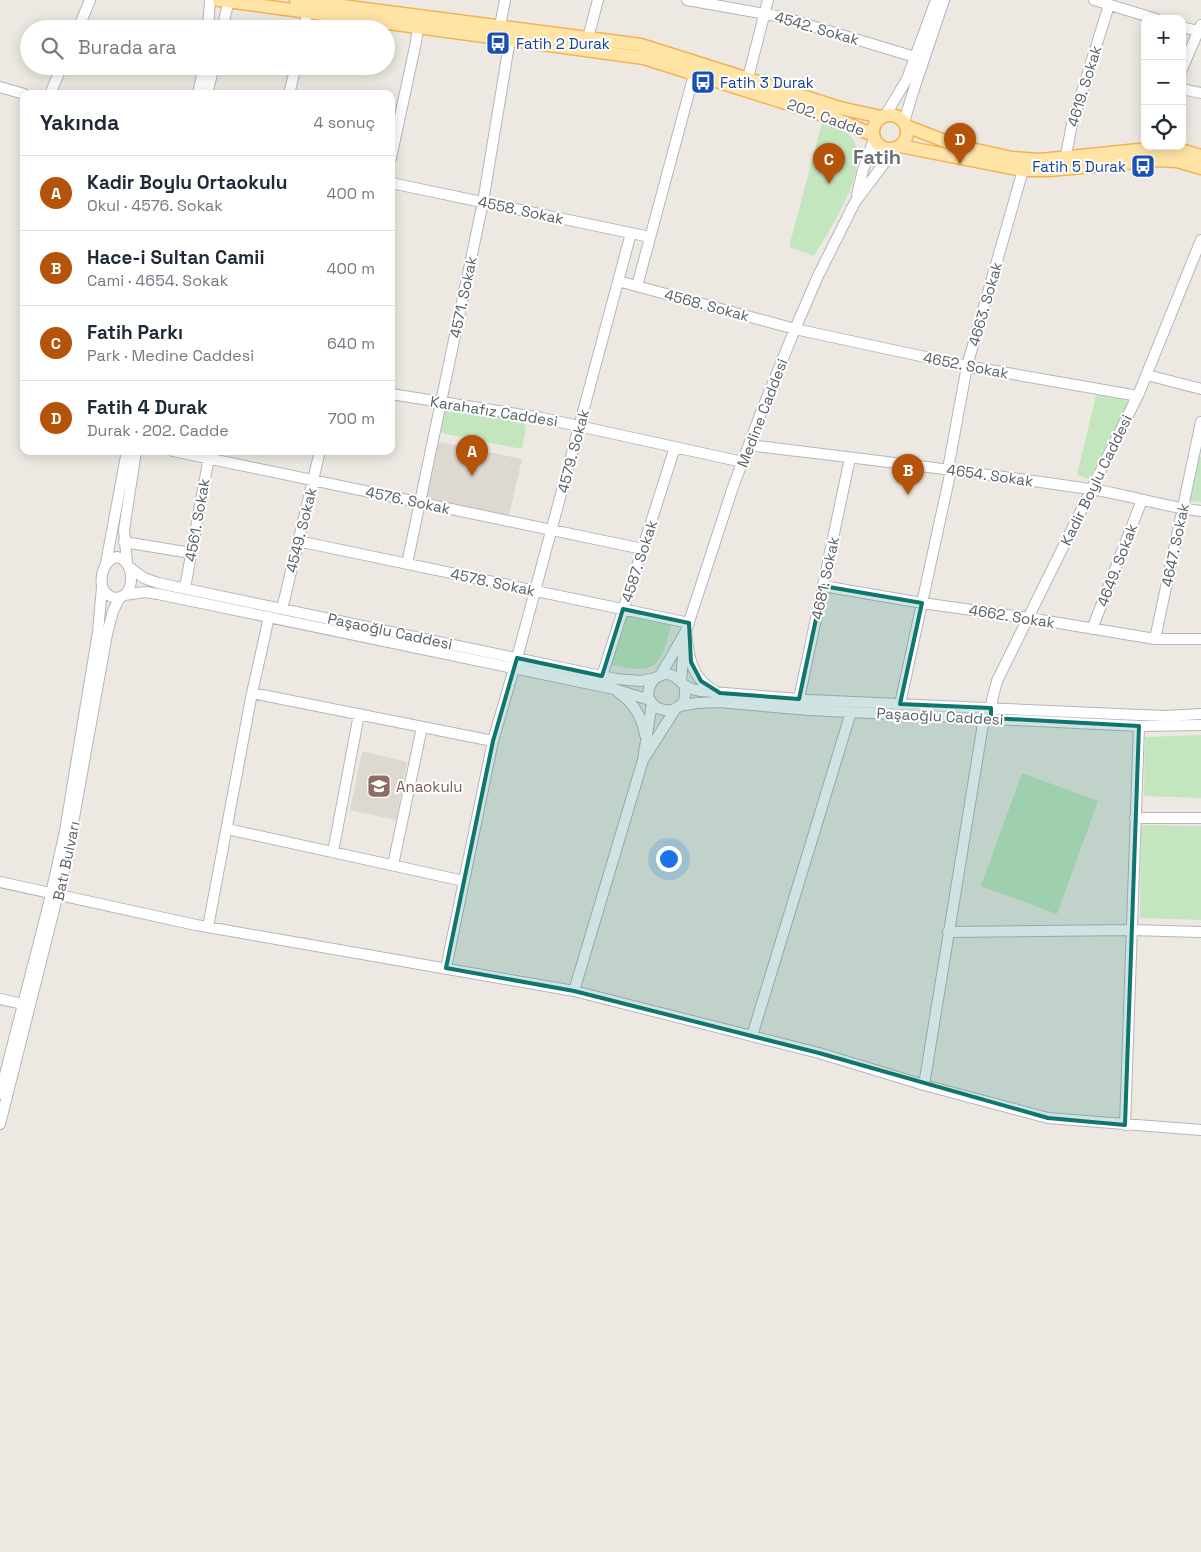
<!DOCTYPE html>
<html lang="tr">
<meta charset="utf-8">
<style>
body{margin:0;font-family:"Space Grotesk",sans-serif;background:#f6f6f7;color:#1f2937}
.controls{position:absolute;right:15px;top:15px;display:grid;overflow:hidden;border-radius:10px;box-shadow:0 2px 12px #0003}
.controls button{width:45px;height:45px;display:grid;place-items:center;padding:0;border:0;border-bottom:1px solid #e0e1e3;background:#fff;color:#1f2937;font:25px sans-serif}
.you{position:absolute;left:668px;top:858px;width:18px;height:18px;margin:-12px;border:4px solid #fff;border-radius:50%;background:#1a73e8;box-shadow:0 0 0 8px #1a73e833}
.badge{display:grid;place-items:center;width:32px;height:32px;border-radius:50%;background:#b45309;color:#fff;font-size:16px;font-weight:700}
.pin{position:absolute;translate:-50% -41px;filter:drop-shadow(0 1px 2px #0008)}
.pin::after{content:'';position:absolute;top:26px;width:18px;height:15px;background:inherit;clip-path:polygon(0 0,100% 0,50% 100%)}
.list{margin:0;padding:0;list-style:none}
h2{display:flex;justify-content:space-between;align-items:center;height:65px;margin:0;padding:0 20px;font-size:21px}
h2 small{font-size:16px;font-weight:400;color:#747a83}
.list li{display:grid;grid-template-columns:32px 1fr auto;gap:15px;align-items:center;box-sizing:border-box;height:75px;padding:0 20px;border-top:1px solid #e0e1e3}
.list b{display:block;font-size:19px;white-space:nowrap}
.list p{margin:0;font-size:16px;white-space:nowrap;color:#747a83}
.list em{font-size:16px;font-style:normal;color:#747a83}
.icon{flex:none;width:28px;height:28px;fill:none;stroke:currentColor;stroke-width:2;stroke-linecap:round;stroke-linejoin:round}
.map{position:relative;flex:none;width:1201px;height:1552px;overflow:hidden}
.search{position:absolute;background:#fff;box-shadow:0 2px 12px #0003;left:20px;top:20px;width:375px;height:55px;display:flex;align-items:center;gap:12px;box-sizing:border-box;padding:0 18px;border-radius:28px;color:#747a83;font-size:19px}
.panel{position:absolute;background:#fff;box-shadow:0 2px 12px #0003;left:20px;top:90px;width:375px;height:365px;border-radius:10px}
.map>svg:first-child{display:block}
</style>
<div class="map">
<svg width="1201" height="1552" viewBox="0 0 1201 1552">
<rect width="100%" height="100%" fill="#ede9e2"/>
<path fill="#ddd8d0" d="M434,441l88,18 -13,56 -84,-17z
M362,751l45,11 -11,58 -46,-10z"/>
<path fill="#c3e6be" d="M822,123c7,3 19,5 25,10 32,26 -18,97 -33,123l-25,-9z
M1096,395l33,6 -40,78 -12,-4z
M438,409l84,11 4,7 -4,22 -86,-17z
M1198,456l3,1v45l-13,-1z
M626,612l46,9c-11,44 -13,56 -63,43z
M1201,735v63l-57,-2 1,-59z
M1022,773l76,28 -41,113 -76,-28z
M1141,825l60,1v94l-61,-2z"/>
<g fill="none" stroke-linecap="round" stroke-linejoin="round">
<g stroke="#b3b6ba" stroke-width="12">
<path id="minor" d="M687,0l95,17 133,40
M1094,0l62,19
M500,26l5,-26
M1182,27l19,5
M78,29l12,-29
M208,29l2,-29
M222,29l7,-29
M304,29l5,-24
M588,38l10,-38
M1182,69l19,-44
M748,78l20,-78
M0,87l24,7
M1182,89l19,4
M50,94l12,-28
M198,94l6,-28
M207,94l7,-28
M289,94l7,-28
M885,116l22,-37 29,-79
M904,122l9,-30 31,-92
M391,158l25,-116 3,-21
M1064,165l8,-41 37,-119
M391,183l259,54
M857,195l6,-25 11,-31
M618,281l177,48 172,37 171,30
M637,286l59,-219
M1147,375l54,14
M391,394l151,24 201,44
M749,445c113,14 227,27 340,44 38,5 74,18 112,22
M173,451l470,98
M948,469l19,-103 56,-196
M298,541l391,82
M124,542l67,11
M117,557c21,4 18,47 -5,40 -5,-2 -9,-6 -10,-11 -2,-12 3,-27 15,-29z
M106,563l21,-112
M127,563l-3,-33 12,-79
M407,564l76,-362 28,-169
M129,567l15,11 14,5 458,96 25,2 14,-3
M823,586l99,17 107,15 126,21h46
M185,588l25,-137
M124,595l21,-3 13,2 456,95 36,11
M282,609l38,-158
M1092,629l50,-129
M1155,639l46,-217
M602,676l73,-229
M660,676l26,-45
M681,681l3,-36
M684,685c10,38 -49,29 -33,-1 3,-6 9,-10 16,-10 10,1 11,8 19,12 4,3 10,4 15,5l109,9 329,15 27,1 35,-2
M715,691c-24,-12 -27,-37 -29,-60l47,-144 29,-77 33,-81 23,-53 37,-74 40,-53
M618,692c15,10 24,25 27,43
M252,693l241,48
M799,699l51,-241
M652,703l-9,57 33,-52
M900,704l51,-234
M679,706l18,-3 21,-1 91,8 330,16 62,-1
M991,718l1,-18 5,-19 142,-288 62,-153
M1135,818h66
M227,829l237,52
M333,852l26,-138
M393,865l29,-138
M0,882l196,43 378,66 245,62 105,32 124,33 153,12
M208,927l44,-234 17,-76
M948,932l183,-2 70,2
M446,968l47,-227 24,-83 114,-425
M574,991l69,-231
M0,999l23,5
M752,1036l99,-324
M924,1085l60,-367
M0,1094l48,-187 17,-76 33,-199 4,-45
M0,1124l66,-262 41,-228 6,-23 7,-14
M1125,1125l14,-399"/>
</g>
<g stroke="#f3b256" stroke-width="15">
<path id="major" d="M219,0l425,58 192,61 37,16
M296,0l345,45 199,63 41,9
M873 132a17 17 0 1 1 34 0a17 17 0 1 1-34 0Z
M906,126l52,20 54,12 28,2 119,-12 22,2 20,6
M900,146l123,24h27l108,-10 19,1 24,7"/>
</g>
<use href="#minor" stroke="#fff" stroke-width="10"/>
<use href="#major" stroke="#ffe4a5" stroke-width="12"/>
</g>
<path fill="#0f766e" fill-opacity="0.2" stroke="#0f766e" stroke-width="4" stroke-linejoin="round" d="M823,586l99,17 -22,101 91,4v10l148,8 -14,399 -77,-7 -229,-65 -245,-62 -128,-23 47,-227 24,-83 85,18 21,-67 66,14 2,39 10,19 19,12 79,6z"/>
<defs>
<g id="bus-square" transform="scale(1.25)"><rect x="-9" y="-9" width="18" height="18" rx="4" fill="#1a4fb4" stroke="#fff"/><path d="M-5-6H5V4H4V6H2V4H-2V6H-4V4H-5ZM-3.5-4V0h7V-4ZM-3.5 1.2v1.5H-2V1.2ZM2 1.2v1.5H3.5V1.2Z" fill="#fff"/></g>
<g id="school-square" transform="scale(1.25)"><rect x="-9" y="-9" width="18" height="18" rx="4" fill="#8d6e63" stroke="#fff"/><path d="M0-5L7-2L0 1L-7-2ZM-4 1L0 2.5L4 1V4Q0 6-4 4Z" fill="#fff"/></g>
</defs>
<g fill-rule="evenodd">
<use href="#bus-square" x="498" y="43"/>
<use href="#bus-square" x="703" y="82"/>
<use href="#bus-square" x="1143" y="166"/>
<use href="#school-square" x="379" y="786"/>
</g>
<g text-anchor="middle" dominant-baseline="central" stroke-width="4" stroke-linejoin="round" paint-order="stroke">
<g font-size="15" fill="#5a5f63" stroke="#fff">
<text transform="translate(817 28) rotate(16)">4542. Sokak</text>
<text transform="translate(1084 86) rotate(-73)">4619. Sokak</text>
<text transform="translate(826 117) rotate(20)">202. Cadde</text>
<text transform="translate(521 210) rotate(12)">4558. Sokak</text>
<text transform="translate(463 297) rotate(-78)">4571. Sokak</text>
<text transform="translate(985 304) rotate(-74)">4663. Sokak</text>
<text transform="translate(707 305) rotate(15)">4568. Sokak</text>
<text transform="translate(966 365) rotate(11)">4652. Sokak</text>
<text transform="translate(494 411) rotate(9)">Karahafız Caddesi</text>
<text transform="translate(762 413) rotate(-69)">Medine Caddesi</text>
<text transform="translate(573 451) rotate(-75)">4579. Sokak</text>
<text transform="translate(990 475) rotate(8)">4654. Sokak</text>
<text transform="translate(1096 480) rotate(-64)">Kadir Boylu Caddesi</text>
<text transform="translate(408 500) rotate(12)">4576. Sokak</text>
<text transform="translate(197 520) rotate(-80)">4561. Sokak</text>
<text transform="translate(301 530) rotate(-76)">4549. Sokak</text>
<text transform="translate(1175 545) rotate(-78)">4647. Sokak</text>
<text transform="translate(639 561) rotate(-72)">4587. Sokak</text>
<text transform="translate(1117 565) rotate(-69)">4649. Sokak</text>
<text transform="translate(825 578) rotate(-78)">4681. Sokak</text>
<text transform="translate(493 582) rotate(12)">4578. Sokak</text>
<text transform="translate(1012 616) rotate(9)">4662. Sokak</text>
<text transform="translate(390 631) rotate(12)">Paşaoğlu Caddesi</text>
<text transform="translate(940 716) rotate(3)">Paşaoğlu Caddesi</text>
<text transform="translate(66 861) rotate(-78)">Batı Bulvarı</text>
</g>
<g font-size="15" fill="#164399" stroke="#fff" text-anchor="start">
<text x="516" y="43">Fatih 2 Durak</text>
<text x="720" y="82">Fatih 3 Durak</text>
<text x="1126" y="166" text-anchor="end">Fatih 5 Durak</text>
</g>
<g font-size="15" fill="#785e54" stroke="#fff" text-anchor="start">
<text x="396" y="786">Anaokulu</text>
</g>
<g font-size="20" font-weight="bold" fill="#6b7175" stroke="#fff">
<text x="877" y="157">Fatih</text>
</g>
</g>
</svg>
<div class="controls">
<button>+</button>
<button>−</button>
<button><svg class="icon" aria-label="locate" viewBox="0 0 24 24"><circle cx="12" cy="12" r="6"/><path d="M12 2v4M12 18v4M2 12h4M18 12h4"/></svg></button>
</div>
<div class="you"></div>
<div class="pin badge" style="left:472px;top:476px">A</div>
<div class="pin badge" style="left:908px;top:495px">B</div>
<div class="pin badge" style="left:829px;top:184px">C</div>
<div class="pin badge" style="left:960px;top:164px">D</div>
<div class="search"><svg class="icon" aria-label="search" viewBox="0 0 24 24"><circle cx="10" cy="10" r="6"/><path d="M15 15l6 6"/></svg>Burada ara</div>
<section class="panel">
<h2>Yakında<small>4 sonuç</small></h2>
<ul class="list">
<li><span class="badge">A</span><div><b>Kadir Boylu Ortaokulu</b><p>Okul · 4576. Sokak</p></div><em>400 m</em></li>
<li><span class="badge">B</span><div><b>Hace-i Sultan Camii</b><p>Cami · 4654. Sokak</p></div><em>400 m</em></li>
<li><span class="badge">C</span><div><b>Fatih Parkı</b><p>Park · Medine Caddesi</p></div><em>640 m</em></li>
<li><span class="badge">D</span><div><b>Fatih 4 Durak</b><p>Durak · 202. Cadde</p></div><em>700 m</em></li>
</ul>
</section>
</div>
